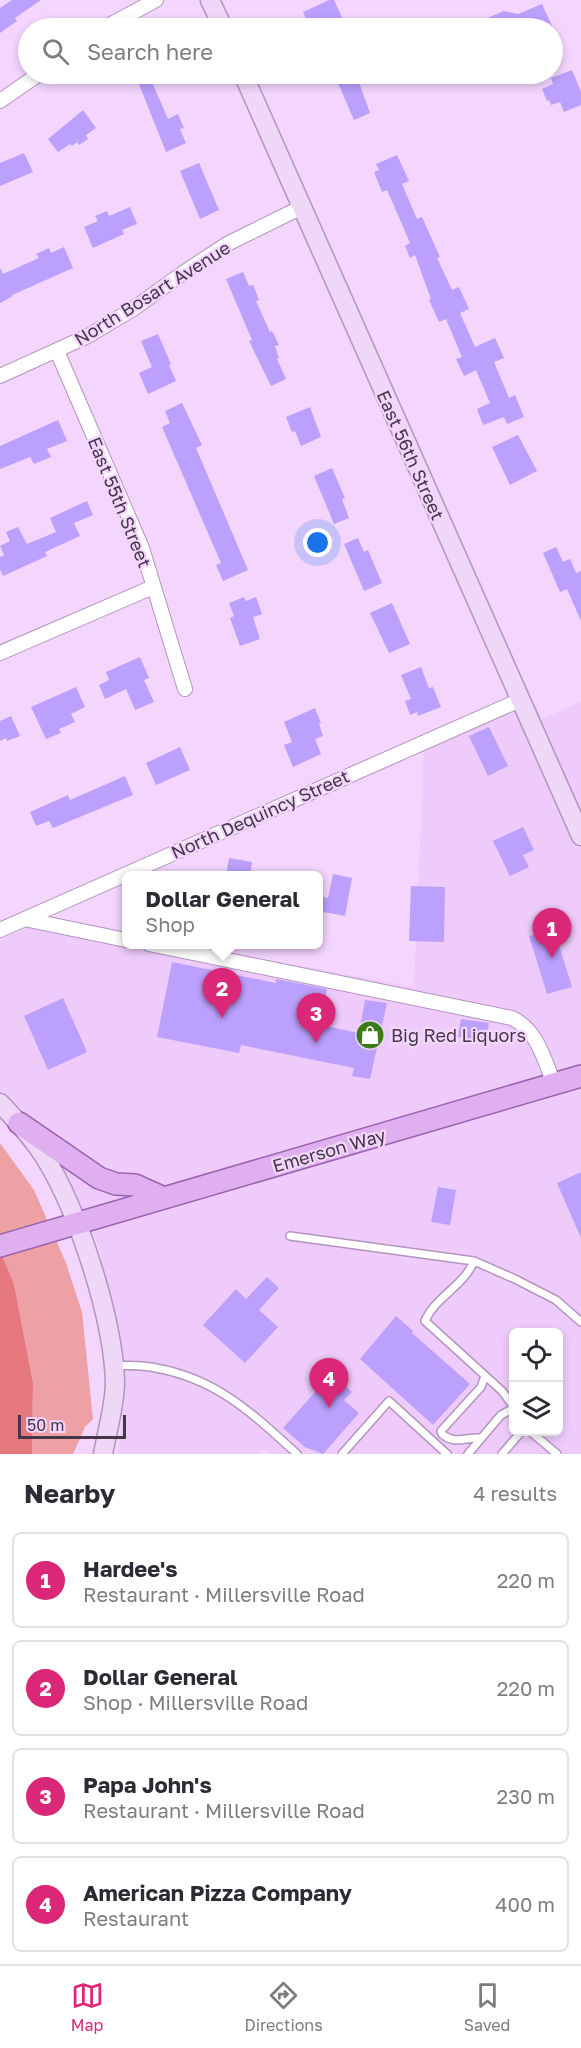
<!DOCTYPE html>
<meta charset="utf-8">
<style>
body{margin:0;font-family:"Golos Text",sans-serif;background:#f7f7f7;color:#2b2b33}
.controls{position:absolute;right:18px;bottom:18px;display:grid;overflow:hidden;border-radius:9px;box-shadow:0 3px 9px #0003}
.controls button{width:54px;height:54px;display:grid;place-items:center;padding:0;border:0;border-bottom:2px solid #e1e1e2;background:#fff;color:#2b2b33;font:30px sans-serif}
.scale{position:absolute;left:18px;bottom:15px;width:108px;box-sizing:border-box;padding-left:6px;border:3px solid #443848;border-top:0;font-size:16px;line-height:21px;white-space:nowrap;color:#443848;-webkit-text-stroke:4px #f3d5fe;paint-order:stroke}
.you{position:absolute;left:318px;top:543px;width:21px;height:21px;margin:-15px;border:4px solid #fff;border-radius:50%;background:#1a73e8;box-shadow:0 0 0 9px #1a73e833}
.badge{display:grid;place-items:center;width:39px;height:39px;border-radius:50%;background:#db2777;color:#fff;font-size:20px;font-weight:700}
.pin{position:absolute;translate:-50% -50px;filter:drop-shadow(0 2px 3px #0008)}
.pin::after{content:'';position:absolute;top:32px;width:21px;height:18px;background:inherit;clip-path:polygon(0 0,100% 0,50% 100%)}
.popup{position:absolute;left:122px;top:871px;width:201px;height:78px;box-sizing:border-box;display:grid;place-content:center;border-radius:9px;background:#fff;filter:drop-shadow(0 2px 4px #0005);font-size:20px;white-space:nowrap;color:#7c7c81}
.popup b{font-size:22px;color:#2b2b33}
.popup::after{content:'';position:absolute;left:50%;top:100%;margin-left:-12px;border:12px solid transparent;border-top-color:#fff}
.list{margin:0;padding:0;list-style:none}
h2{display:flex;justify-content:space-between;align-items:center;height:78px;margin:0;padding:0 24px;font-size:26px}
h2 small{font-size:20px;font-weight:400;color:#7c7c81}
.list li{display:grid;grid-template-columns:39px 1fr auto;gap:18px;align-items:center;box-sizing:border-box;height:96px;margin:0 12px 12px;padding:0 12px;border:2px solid #e1e1e2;border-radius:9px}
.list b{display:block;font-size:22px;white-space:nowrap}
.list p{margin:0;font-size:20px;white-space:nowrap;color:#7c7c81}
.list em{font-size:20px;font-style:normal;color:#7c7c81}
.icon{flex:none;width:33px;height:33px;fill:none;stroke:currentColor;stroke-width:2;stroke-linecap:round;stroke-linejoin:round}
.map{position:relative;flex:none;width:581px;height:1454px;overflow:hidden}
.search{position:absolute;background:#fff;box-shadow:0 3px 9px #0003;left:18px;right:18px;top:18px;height:66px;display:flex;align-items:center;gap:15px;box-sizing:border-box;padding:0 21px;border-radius:33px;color:#7c7c81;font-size:22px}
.sheet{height:510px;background:#fff}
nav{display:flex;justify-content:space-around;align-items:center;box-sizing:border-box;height:84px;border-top:2px solid #e1e1e2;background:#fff;font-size:16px;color:#7c7c81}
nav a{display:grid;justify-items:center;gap:3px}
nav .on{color:#db2777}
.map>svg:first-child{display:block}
</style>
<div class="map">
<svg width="581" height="1454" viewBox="0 0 581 1454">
<rect width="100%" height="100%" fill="#f3d5fe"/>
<path fill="#eecbfb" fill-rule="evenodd" d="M581,702v752h-310l-8,-6 -5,6h-140l7,-64 -26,-143 -36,-79 -63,-70v-159l49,-21 77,14v12l63,1 225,42 10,-237 111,-47 6,16zM514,1332h44v100h-44z"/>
<path fill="#eea1a4" d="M0,1143l34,47 32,73 16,49 11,107 -8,8 -12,27h-41l1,-71 -19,-99 -14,-34z"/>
<path fill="#e5787f" d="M0,1250l14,34 19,99 -1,71h-32z"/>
<path fill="#bca0fe" d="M12,0h29l-26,18 2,3 -17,12v-25z
M329,0h5l13,28h-37l-7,-16z
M542,4l11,24h-89l40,-17 14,3z
M572,70l9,22v13l-17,7 -4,-10 -9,3 -2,-5 -2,1 -5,-12 11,-5 -2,-6z
M135,74h38l-21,8 16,37 10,-5 6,14 -4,1 6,14 -20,9z
M334,74h22l14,39 -16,7z
M83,110l13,18 -10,7 2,4 -9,6 -2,-3 -5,4 -2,-2 -12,8 -10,-13z
M24,153l9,19 -33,14v-23z
M397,155l12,26 -7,3 15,35 5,-2 18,40 -3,1 15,32 7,-3 10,22 -9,4 15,34 20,-9 9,20 -10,4 15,36 6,-3 9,22 -17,7 -3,-7 -21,8 -6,-16 13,-6 -14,-33 -12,6 -8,-17 6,-2 -16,-38 -7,3 -10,-22 2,-1 -16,-44 -5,3 -5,-12 5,-3 -12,-28 -11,-25 -5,2 -8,-20 5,-2 -3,-6z
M199,163l20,47 -19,9 -20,-48z
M130,207l7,17 -15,6 2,4 -31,14 -9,-21 14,-6 -3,-5 12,-5 2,5z
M64,247l9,21 -61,27 1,1 -13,7v-35l3,6 36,-16 -3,-4 13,-6 2,5z
M243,272l6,14 4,-1 6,15 -3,1 14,31 2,-1 7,14 -4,1 4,12 -2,1 9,20 -15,7 -22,-45 3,-1 -26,-61z
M158,334l13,30 -2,1 7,16 -28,13 -9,-21 13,-6 -11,-26z
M182,403l20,42 -6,3 52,122 -25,11 -7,-16 5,-2 -59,-136 8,-4 -5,-12z
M310,407l11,30 -20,9 -6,-15 -3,1 -6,-15z
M58,420l9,21 -20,8 4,8 -17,7 -4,-7 -30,12v-23z
M518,435l19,36 -27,14 -18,-38z
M332,468l13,30 -3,1 7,19 -15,6 -20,-48z
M87,501l6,14 -19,8 6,13 -35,16 2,4 -44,20 -3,-7v-12l4,-2 -4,-9 10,-5 -4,-9 12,-5 9,17 29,-12 -6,-14z
M358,538l6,14 4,-2 14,33 -18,8 -20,-47z
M556,547l7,15 7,-3 6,14 5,-2v50l-14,-32 -7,3 -17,-39z
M244,597l2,4 10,-4 6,17 -9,3 7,22 -20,7 -10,-28 4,-2 -5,-13z
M392,603l18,41 -21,9 -19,-40z
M140,657l9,21 -5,2 10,22 -19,8 -9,-21 -21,10 -6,-14 10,-5 -3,-8z
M421,667l8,21 4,-1 8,20 -23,9 -1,-4 -7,3 -5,-14 6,-2 -10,-24z
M76,687l9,20 -14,7 4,8 -16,7 2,4 -15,6 -15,-32z
M315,708l6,15 -2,1 4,12 -8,3 6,15 -28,13 -9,-22 8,-3 -8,-20z
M11,716l9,20 -13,5 -1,-3 -6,3v-20z
M489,727l19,39 -20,10 -19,-40z
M180,747l10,23 -34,15 -10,-22z
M125,776l8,19 -80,33 -4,-7 -13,5 -6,-14 38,-17 2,5z
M523,827l11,23 -11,5 6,12 -19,9 -17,-35z
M229,858l23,4 -2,14h-24z
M333,874l19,4 -7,38 -27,-5v-15l10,2z
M411,886l34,1 -1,55 -35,-1z
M554,929l18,58 -25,7 -18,-58z
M172,962l104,21v-4l51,10 -7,36 39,8 6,-33 22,3 -17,76 -18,-3 2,-8 -113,-23 -2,8 -82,-16z
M63,998l24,54 -39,18 -24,-54z
M461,1019l28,4 -3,19 -28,-5z
M581,1172v66l-24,-55z
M438,1187l18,3 -6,35 -19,-3z
M267,1277l12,11 -20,22 19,17 -33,36 -42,-38 33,-36 10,10z
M396,1316l17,15 -1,2 58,51 -37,41 -73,-66z
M332,1373l20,19 -8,8 15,13 -36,41 -18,-7 -22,-19z"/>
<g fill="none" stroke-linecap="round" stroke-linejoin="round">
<g stroke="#b195bc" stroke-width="10">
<path id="lane" d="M290,1236l184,25 41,18 41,21 25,22
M474,1261c-10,25 -39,36 -49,60l77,70 12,16
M114,1365c13,1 28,0 42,3 61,11 96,45 141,86
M531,1432l26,22
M481,1438c-16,-1 -26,7 -39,-4l-1,-3 40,-44 4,-11
M342,1454l47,-53 58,53
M468,1454l33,-39 13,-7
M502,1454l19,-22"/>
</g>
<g stroke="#b195bc" stroke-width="16">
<path id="street" d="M104,28l52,-28
M0,101l39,-27
M57,351l85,197 43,141
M0,376l88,-40 45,-27 50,-36 44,-29 75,-37
M0,653l153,-66
M24,919l102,21
M0,930l520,-230
M149,944l363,74c26,13 32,41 42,66"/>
</g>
<g stroke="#b195bc" stroke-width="21">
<path id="secondary" d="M210,0l13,28
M243,74l338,762
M0,1103c16,17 31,33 44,53 34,54 69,161 71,226 0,22 -8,50 -12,72"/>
</g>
<g stroke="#9b62af" stroke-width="24">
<path id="primary" d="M19,1123l80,55 17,6 19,1 29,13
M0,1246l581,-170"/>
</g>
<use href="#lane" stroke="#fff" stroke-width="7"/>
<use href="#street" stroke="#fff" stroke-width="14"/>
<use href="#secondary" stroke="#efd7f8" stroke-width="18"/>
<use href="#primary" stroke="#dfaff0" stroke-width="21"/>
</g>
<defs>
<g id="shop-disc" transform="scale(1.5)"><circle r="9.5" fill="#3d7b19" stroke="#f3d5fe"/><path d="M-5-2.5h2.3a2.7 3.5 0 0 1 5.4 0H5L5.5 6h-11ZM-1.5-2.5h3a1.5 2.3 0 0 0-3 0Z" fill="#fff"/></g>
</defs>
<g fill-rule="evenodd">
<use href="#shop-disc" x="370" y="1035"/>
</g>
<g text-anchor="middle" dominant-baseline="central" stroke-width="4.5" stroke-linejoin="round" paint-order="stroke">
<g font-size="18" fill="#443848" stroke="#f3d5fe">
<text transform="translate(152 293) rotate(-32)">North Bosart Avenue</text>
<text transform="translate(411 455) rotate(66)">East 56th Street</text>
<text transform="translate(120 502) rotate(68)">East 55th Street</text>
<text transform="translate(260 814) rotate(-24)">North Dequincy Street</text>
<text transform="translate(329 1150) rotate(-16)">Emerson Way</text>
</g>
<g font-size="18" fill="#443848" stroke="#f3d5fe" text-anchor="start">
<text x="391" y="1035">Big Red Liquors</text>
</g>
</g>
</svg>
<div class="controls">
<button><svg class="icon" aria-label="locate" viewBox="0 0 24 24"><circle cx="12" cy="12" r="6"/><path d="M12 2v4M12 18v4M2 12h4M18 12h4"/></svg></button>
<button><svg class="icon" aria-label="layers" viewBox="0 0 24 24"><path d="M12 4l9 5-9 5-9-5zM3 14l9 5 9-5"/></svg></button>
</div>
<div class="scale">50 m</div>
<div class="you"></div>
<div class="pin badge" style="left:552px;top:958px">1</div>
<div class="pin badge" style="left:222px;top:1018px">2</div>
<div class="popup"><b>Dollar General</b>Shop</div>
<div class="pin badge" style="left:316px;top:1043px">3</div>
<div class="pin badge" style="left:329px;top:1408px">4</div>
<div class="search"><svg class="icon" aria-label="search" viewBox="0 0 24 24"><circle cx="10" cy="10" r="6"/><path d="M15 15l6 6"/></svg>Search here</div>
</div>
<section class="sheet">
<h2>Nearby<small>4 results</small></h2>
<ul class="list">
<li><span class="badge">1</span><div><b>Hardee's</b><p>Restaurant · Millersville Road</p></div><em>220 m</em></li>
<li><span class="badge">2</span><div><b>Dollar General</b><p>Shop · Millersville Road</p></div><em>220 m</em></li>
<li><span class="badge">3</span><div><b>Papa John's</b><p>Restaurant · Millersville Road</p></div><em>230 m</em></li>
<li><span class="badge">4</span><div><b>American Pizza Company</b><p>Restaurant</p></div><em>400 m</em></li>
</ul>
</section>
<nav>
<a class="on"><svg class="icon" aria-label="map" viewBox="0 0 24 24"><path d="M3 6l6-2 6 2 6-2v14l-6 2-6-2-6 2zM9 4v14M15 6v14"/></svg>Map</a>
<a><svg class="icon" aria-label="directions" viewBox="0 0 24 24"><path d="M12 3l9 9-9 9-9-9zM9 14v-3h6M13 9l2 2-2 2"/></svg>Directions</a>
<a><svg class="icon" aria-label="saved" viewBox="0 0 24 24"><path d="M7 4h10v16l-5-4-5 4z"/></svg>Saved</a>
</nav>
